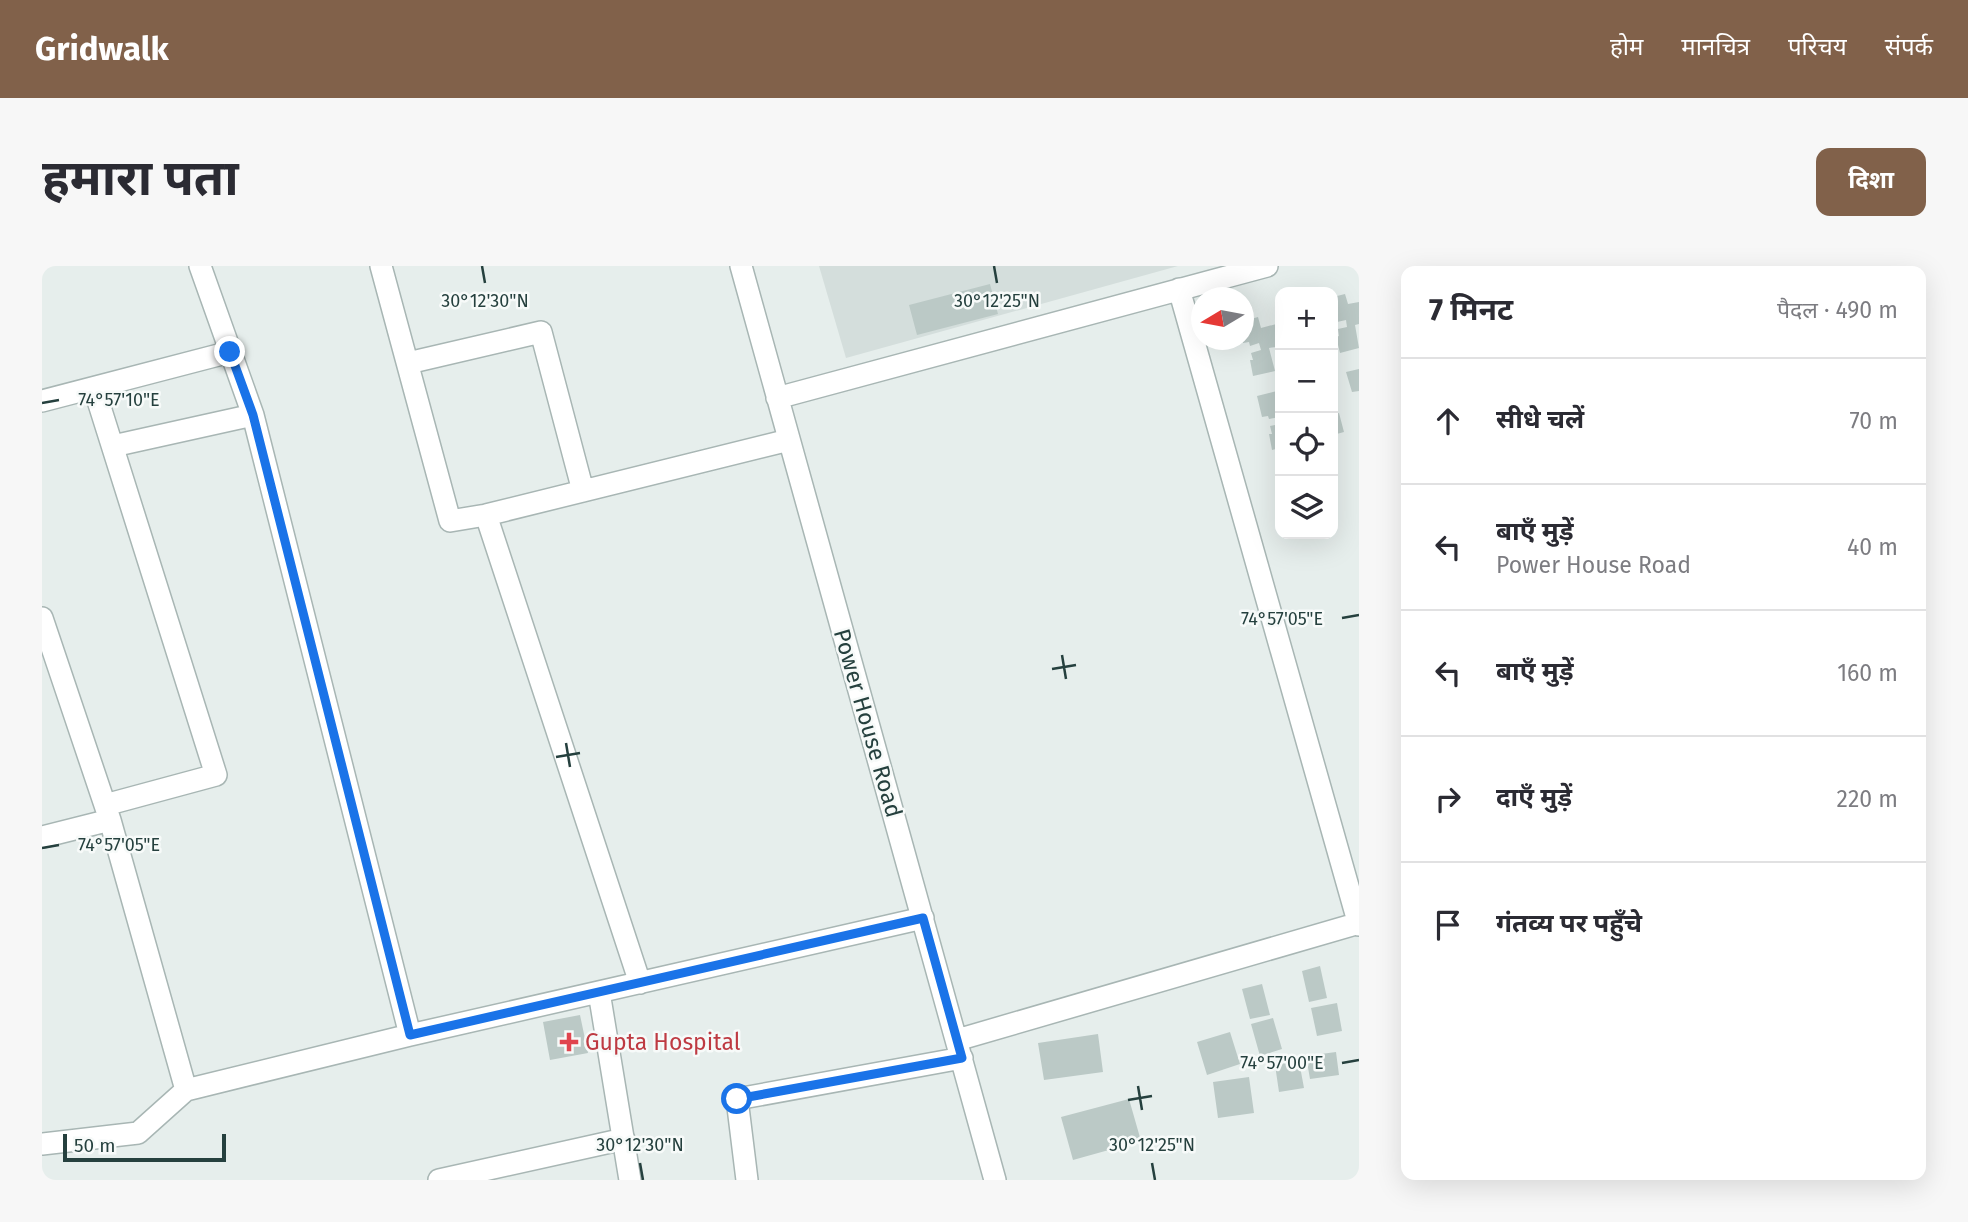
<!DOCTYPE html>
<html lang="hi">
<meta charset="utf-8">
<style>
body{margin:0;font-family:"Fira Sans","Noto Sans Devanagari",sans-serif;background:#f7f7f7;color:#2b2b33}
.controls{position:absolute;right:21px;top:21px;display:grid;overflow:hidden;border-radius:14px;box-shadow:0 7px 28px #0002}
.controls button{width:63px;height:63px;display:grid;place-items:center;padding:0;border:0;border-bottom:2px solid #e1e1e2;background:#fff;color:#2b2b33;font:35px sans-serif}
.compass{position:absolute;left:1149px;top:21px;width:63px;height:63px;border-radius:50%;background:#fff;box-shadow:0 7px 28px #0002;rotate:260deg}
.scale{position:absolute;left:21px;bottom:18px;width:163px;box-sizing:border-box;padding-left:7px;border:4px solid #25403e;border-top:0;font-size:19px;line-height:24px;white-space:nowrap;color:#25403e;-webkit-text-stroke:5px #f7faf9;paint-order:stroke}
.stop{position:absolute;width:21px;height:21px;margin:-16px;border:5px solid #1a73e8;border-radius:50%;background:#fff}
.stop.end{background:#1a73e8;border-color:#fff;box-shadow:0 2px 7px #0008}
.list{margin:0;padding:0;list-style:none}
h2{display:flex;justify-content:space-between;align-items:center;height:91px;margin:0;padding:0 28px;font-size:30px}
h2 small{font-size:23px;font-weight:400;color:#7c7c81}
.list li{display:grid;grid-template-columns:46px 1fr auto;gap:21px;align-items:center;box-sizing:border-box;height:126px;padding:0 28px;border-top:2px solid #e1e1e2}
.list b{display:block;font-size:26px;white-space:nowrap}
.list p{margin:0;font-size:23px;white-space:nowrap;color:#7c7c81}
.list em{font-size:23px;font-style:normal;color:#7c7c81}
.icon{flex:none;width:38px;height:38px;fill:none;stroke:currentColor;stroke-width:2;stroke-linecap:round;stroke-linejoin:round}
.map{position:relative;flex:none;width:1317px;height:914px;overflow:hidden;border-radius:14px}
header{display:flex;align-items:center;gap:42px;box-sizing:border-box;height:98px;padding:0 35px;background:#81614a;color:#fff}
header strong{font-size:33px}
nav{display:flex;gap:38px;margin-inline-start:auto;font-size:24px}
.intro{display:flex;align-items:center;justify-content:space-between;box-sizing:border-box;height:168px;padding:0 42px}
h1{margin:0;font-size:49px}
.button{padding:18px 32px;border-radius:14px;background:#81614a;color:#fff;font-size:24px;font-weight:700}
main{display:flex;gap:42px;padding:0 42px}
aside{flex:1;background:#fff;border-radius:14px;box-shadow:0 7px 28px #0002}
.map>svg:first-child{display:block}
</style>
<header>
<strong>Gridwalk</strong>
<nav><a>होम</a><a>मानचित्र</a><a>परिचय</a><a>संपर्क</a></nav>
</header>
<div class="intro"><h1>हमारा पता</h1><a class="button">दिशा</a></div>
<main>
<div class="map">
<svg width="1317" height="914" viewBox="0 0 1317 914">
<rect width="100%" height="100%" fill="#e6eeec"/>
<path fill="#d4dedc" d="M777,0h359l-332,92z"/>
<path fill="#bbc9c6" d="M948,18l8,30 -81,21 -8,-30z
M1303,28l3,10 11,-2v22l-4,1 4,23 -19,5 -4,-16 3,-1 -1,-7 9,-2 -1,-7 -9,2 -1,-4 -3,1v-22z
M1216,51l3,11 19,-5v37l-4,-13 -7,1 6,23 -22,5 -3,-16h3l-2,-7 10,-3 -2,-7 -9,3 -1,-4 -6,1 1,-22z
M1317,103v22l-7,1 -6,-20z
M1235,125l3,26 -11,2 -1,-3 -6,1 -5,-21z
M1297,147l5,19 -11,3v-21z
M1238,158v24l-8,2 -3,-16h3l-2,-8z
M1278,700l7,32 -18,4 -7,-31z
M1220,718l8,31 -20,4 -8,-30z
M1295,737l5,28 -25,5 -6,-28z
M538,749l8,38 -38,7 -7,-38z
M1231,752l9,31 -22,7 -9,-32z
M1188,766l10,32 -33,11 -10,-33z
M1056,768l5,38 -59,8 -6,-37z
M1294,786l3,23 -29,4 -4,-23z
M1257,795l5,27 -25,4 -4,-27z
M1207,811l5,36 -36,5 -5,-36z
M1087,833l12,42 -68,19 -12,-43z"/>
<g fill="none" stroke-linecap="round" stroke-linejoin="round">
<g stroke="#a8b6b4" stroke-width="24">
<path id="minor" d="M158,0l53,149 157,620
M339,0l69,255 36,-6 303,-75
M699,0l254,914
M1137,23l180,636
M366,97l133,-31 42,159
M52,122l122,387 -111,30
M735,132l490,-132
M0,135l188,-49
M71,180l140,-31
M444,249l154,468
M0,352l68,202 76,270
M0,571l68,-17
M557,726l31,188
M915,774l402,-117
M0,878l96,-11 48,-43 224,-55 513,-117
M397,914l185,-41
M705,914l-10,-81 225,-41"/>
</g>
<use href="#minor" stroke="#fff" stroke-width="21"/>
</g>
<g fill="none" stroke-linecap="round" stroke-linejoin="round">
<path stroke="#1a73e8" stroke-width="9" d="M188,86l23,63 157,620 513,-117 39,140 -225,41"/>
</g>
<path fill="none" stroke="#25403e" stroke-width="2.5" d="M440,0l3,17M952,0l3,17M0,137l17,-3M1300,352l17,-3M1020,389l4,24M1010,403l24,-4M524,477l4,24M514,491l24,-4M0,582l17,-3M1300,797l17,-3M1096,820l4,24M1086,834l24,-4M598,897l3,17M1110,897l3,17"/>
<path fill="#e0444e" stroke="#f7faf9" stroke-width="2.5" d="M523.5 765.5h7v7h7v7h-7v7h-7v-7h-7v-7h7z"/>
<g text-anchor="middle" dominant-baseline="central" stroke-width="5" stroke-linejoin="round" paint-order="stroke">
<g font-size="23" fill="#25403e" stroke="#f7faf9">
<text transform="translate(826 457) rotate(74)">Power House Road</text>
</g>
<g font-size="23" fill="#be3a42" stroke="#f7faf9" text-anchor="start">
<text x="543" y="776">Gupta Hospital</text>
</g>
</g>
<g font-size="18" text-anchor="middle" fill="#25403e" stroke="#f7faf9" stroke-width="5" stroke-linejoin="round" paint-order="stroke">
<text x="443" y="41">30°12'30"N</text>
<text x="955" y="41">30°12'25"N</text>
<text x="77" y="140">74°57'10"E</text>
<text x="1240" y="359">74°57'05"E</text>
<text x="77" y="585">74°57'05"E</text>
<text x="1240" y="803">74°57'00"E</text>
<text x="598" y="885">30°12'30"N</text>
<text x="1110" y="885">30°12'25"N</text>
</g>
</svg>
<div class="controls">
<button>+</button>
<button>−</button>
<button><svg class="icon" aria-label="locate" viewBox="0 0 24 24"><circle cx="12" cy="12" r="6"/><path d="M12 2v4M12 18v4M2 12h4M18 12h4"/></svg></button>
<button><svg class="icon" aria-label="layers" viewBox="0 0 24 24"><path d="M12 4l9 5-9 5-9-5zM3 14l9 5 9-5"/></svg></button>
</div>
<svg class="compass" viewBox="-18 -18 36 36"><path d="M0-13l5 13h-10z" fill="#e53935"/><path d="M0 13l5-13h-10z" fill="#7c7c81"/></svg>
<div class="scale">50 m</div>
<div class="stop" style="left:695px;top:833px"></div>
<div class="stop end" style="left:188px;top:86px"></div>
</div>
<aside>
<h2>7 मिनट<small>पैदल · 490 m</small></h2>
<ul class="list">
<li><svg class="icon" aria-label="ahead" viewBox="0 0 24 24"><path d="M12 20V5M6 11l6-6 6 6"/></svg><div><b>सीधे चलें</b></div><em>70 m</em></li>
<li><svg class="icon" aria-label="left" viewBox="0 0 24 24"><path d="M17 20v-9H6M10 6l-5 5 5 5"/></svg><div><b>बाएँ मुड़ें</b><p>Power House Road</p></div><em>40 m</em></li>
<li><svg class="icon" aria-label="left" viewBox="0 0 24 24"><path d="M17 20v-9H6M10 6l-5 5 5 5"/></svg><div><b>बाएँ मुड़ें</b></div><em>160 m</em></li>
<li><svg class="icon" aria-label="right" viewBox="0 0 24 24"><path d="M7 20v-9h11M14 6l5 5-5 5"/></svg><div><b>दाएँ मुड़ें</b></div><em>220 m</em></li>
<li><svg class="icon" aria-label="arrive" viewBox="0 0 24 24"><path d="M6 21V4h12l-3 4 3 4H6"/></svg><div><b>गंतव्य पर पहुँचे</b></div></li>
</ul>
</aside>
</main>
